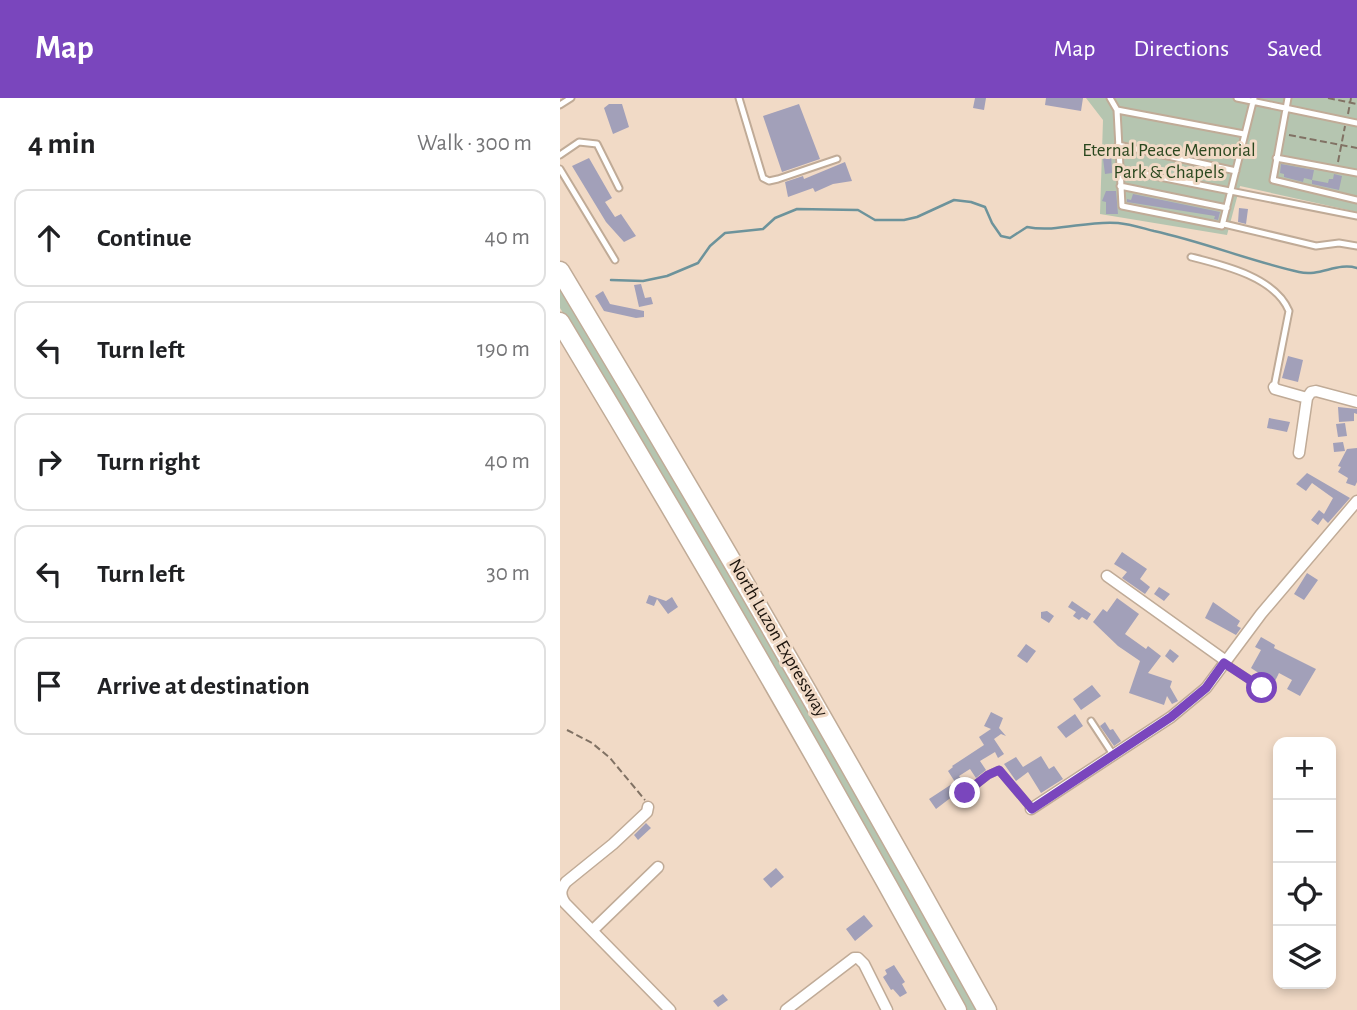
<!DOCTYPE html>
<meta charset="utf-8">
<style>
body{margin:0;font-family:"Alegreya Sans",sans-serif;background:#f6f6f6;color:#202124}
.controls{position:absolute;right:21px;bottom:21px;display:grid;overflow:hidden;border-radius:14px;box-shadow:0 4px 10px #0003}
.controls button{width:63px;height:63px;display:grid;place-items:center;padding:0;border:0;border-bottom:2px solid #e0e0e0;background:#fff;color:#202124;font:35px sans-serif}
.stop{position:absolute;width:21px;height:21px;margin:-16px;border:5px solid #7a46bd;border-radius:50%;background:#fff}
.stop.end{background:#7a46bd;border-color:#fff;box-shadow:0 2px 7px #0008}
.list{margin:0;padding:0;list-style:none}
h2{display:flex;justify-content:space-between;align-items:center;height:91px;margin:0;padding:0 28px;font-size:30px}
h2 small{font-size:23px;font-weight:400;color:#757577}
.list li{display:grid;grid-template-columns:46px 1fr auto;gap:21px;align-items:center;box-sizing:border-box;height:98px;margin:0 14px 14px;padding:0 14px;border:2px solid #e0e0e0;border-radius:14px}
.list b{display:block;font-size:26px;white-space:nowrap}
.list em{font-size:23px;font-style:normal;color:#757577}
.icon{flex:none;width:38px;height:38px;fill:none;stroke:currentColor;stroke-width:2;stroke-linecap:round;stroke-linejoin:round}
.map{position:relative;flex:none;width:797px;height:912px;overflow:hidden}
header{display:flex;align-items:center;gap:42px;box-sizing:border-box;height:98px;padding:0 35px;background:#7a46bd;color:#fff}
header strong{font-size:33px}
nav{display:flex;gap:38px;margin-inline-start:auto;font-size:24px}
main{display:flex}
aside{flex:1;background:#fff}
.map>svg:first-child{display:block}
</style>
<header>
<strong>Map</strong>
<nav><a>Map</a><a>Directions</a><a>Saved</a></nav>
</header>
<main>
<aside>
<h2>4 min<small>Walk · 300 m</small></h2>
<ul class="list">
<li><svg class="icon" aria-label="ahead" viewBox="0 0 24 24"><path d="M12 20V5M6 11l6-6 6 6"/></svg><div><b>Continue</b></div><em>40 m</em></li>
<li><svg class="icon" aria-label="left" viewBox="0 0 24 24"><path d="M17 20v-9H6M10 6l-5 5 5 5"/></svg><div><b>Turn left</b></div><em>190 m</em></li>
<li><svg class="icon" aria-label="right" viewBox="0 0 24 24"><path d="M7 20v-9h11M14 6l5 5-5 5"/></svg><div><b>Turn right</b></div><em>40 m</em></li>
<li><svg class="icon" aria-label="left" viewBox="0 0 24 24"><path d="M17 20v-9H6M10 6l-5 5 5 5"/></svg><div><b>Turn left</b></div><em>30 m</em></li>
<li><svg class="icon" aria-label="arrive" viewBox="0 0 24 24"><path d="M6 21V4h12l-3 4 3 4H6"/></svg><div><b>Arrive at destination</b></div></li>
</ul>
</aside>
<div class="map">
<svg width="797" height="912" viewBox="0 0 797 912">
<rect width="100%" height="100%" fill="#f1dac6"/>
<path fill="#b5c5b0" d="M526,0h271v114l-117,-26 -13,49 -127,-21 3,-94z
M0,180l423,732h-19l-293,-515 -111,-187z"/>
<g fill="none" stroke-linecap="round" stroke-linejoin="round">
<path stroke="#6d939b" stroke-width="2.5" d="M51,182l32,1 24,-5 31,-13 12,-17 15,-13 38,-4 12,-11 22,-9 61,1 17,10h29l13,-3 37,-17 17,2 14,5 7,16 9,13 9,2 17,-11c30,6 60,-7 91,-4 12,1 24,5 36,8 50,11 96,30 145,41 21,5 38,-10 58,-4"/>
</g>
<path fill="#a2a0b9" d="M415,0h11l-2,12 -11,-2z
M486,0h37l-2,13 -36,-6z
M49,6h13l7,23 -16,7 -9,-26z
M239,6l21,55 -38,13 -19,-56z
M551,52l1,23 -7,1 -3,-23z
M29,60l23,40 -7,4 10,15 6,-3 15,22 -12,6 -18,-20 -34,-56z
M285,64l7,19 -19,3 -18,8 -2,-4 -25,9 -3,-15 18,-6 1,3z
M721,66l33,6 -2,10 -8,-2 -1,4 -19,-5v-3l-4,-1z
M774,76l8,2 -3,14 -27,-6v-4l16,3 1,-4h4z
M546,93h10l2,23h-12v-12l-4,-1z
M573,96l87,18 -2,8 -4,-1 1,-3 -88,-14v-3l4,1z
M679,110l9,1 -2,15 -8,-2z
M81,186l4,14 6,-1 2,7 -14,3 -5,-22z
M43,193l7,13 34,7v6l-8,1 -32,-7 -9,-15z
M728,258l15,4 -5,22 -16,-4z
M778,309l19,2v5l-3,-1v8l-15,1z
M709,320l21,4 -3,10 -20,-4z
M785,325l2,13 -9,1 -2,-13z
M783,344l2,9 -11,1 -1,-9z
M797,350v34l-2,4 -9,-3 2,-5 -10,-6 3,-5 -3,-1 9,-17z
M747,375l43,25 -22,25 -5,-5 -5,7 -7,-5 8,-10 5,4 9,-16 -21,-15 -6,8 -10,-7z
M562,454l25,17 -7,10 10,8 -5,7 -23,-16 5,-6 -13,-8z
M747,475l11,7 -14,20 -10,-6z
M599,489l11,7 -6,7 -10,-7z
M89,497l17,6 6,-4 6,10 -10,7 -11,-15 -3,7 -8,-3z
M557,500l22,16 -14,20 21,15 2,-3 13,10 -13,17 24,8 -2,6 8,14 -6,3 -5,-8 -3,9 -35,-12 11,-32 -22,-15 -25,-24 10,-13 4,3z
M512,503l19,13 -4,6 -5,-3 -3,3 -6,-4 3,-4 -8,-5z
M653,504l27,19 -3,5 4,2 -5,7 -31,-17z
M487,513l7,5 -5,7 -8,-5v-6z
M701,539l14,8 -1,3 42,21 -16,27 -13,-7 5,-9 -13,-7 -5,10 -23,-15 10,-18 -6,-3z
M466,546l10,7 -9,12 -10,-7z
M610,551l9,7 -6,7 -8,-7z
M532,587l9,11 -20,14 -8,-11z
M431,614l12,6 -4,10 7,8 -5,-2 -7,5 10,15 -6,4 -3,-6 -15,9 6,9 -10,8 -6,-9 -11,7 7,10 -30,23 -7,-10 26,-17 -7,-11 5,-4 -1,-1 32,-21 -5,-8 12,-8 -7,-3z
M515,616l8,12 -17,12 -9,-11z
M545,624l5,8 3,-1 8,12 -7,5 -14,-20z
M481,658l8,13 5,-3 9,13 -22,14 -13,-21 -12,9 -12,-17 12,-7 7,10z
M86,725l5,5 -13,12 -4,-5z
M216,770l8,9 -13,11 -8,-9z
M304,817l9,11 -18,15 -9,-12z
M334,867l11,17 -3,2 5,9 -7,4 -7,-8 -2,1 -8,-13 4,-3 -2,-4z
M163,896l5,6 -10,7 -5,-6z"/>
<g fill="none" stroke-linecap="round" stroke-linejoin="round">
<g stroke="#c0ab97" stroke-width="9">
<path id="service" d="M179,0l24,80 6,3 9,-2 59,-20
M550,0l7,12 5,96 100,20 32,-128
M677,0l120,25
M728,0l-15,82 84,20
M0,7l11,-7
M557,12l127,24
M558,47l118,26
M0,57l19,-13 18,2 22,44
M716,60l81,15
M0,71l55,91
M559,71l238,47
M560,88l107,22
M664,126l92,22 23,-3 18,3
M631,159c32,8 84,20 98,54l-15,76
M664,565l38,25
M531,623l23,35
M405,695l23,-18 11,-5 33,39"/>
</g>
<g stroke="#c0ab97" stroke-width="13">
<path id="minor" d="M714,289l1,2 32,9
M747,300l4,-6 5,-1 41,11
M739,355l8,-55
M547,478l119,85 35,-47 96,-113
M88,709l-1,5 -34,32 -47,38c-6,8 -6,13 -1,21l105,107
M471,711l140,-92 35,-29 20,-27
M33,832l65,-63
M226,912l68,-52h4l6,6 23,46"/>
</g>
<g stroke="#c0ab97" stroke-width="21">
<path id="motorway" d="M0,173c147,244 289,490 427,739
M0,224c137,227 269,456 397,688"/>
</g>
<path stroke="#817264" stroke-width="2" stroke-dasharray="7 3.5" stroke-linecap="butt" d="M768,0l29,6
M788,16l3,-16
M729,37l68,13
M778,64l7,-36
M7,632l25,13 18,15 35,42"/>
<use href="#service" stroke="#fff" stroke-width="5"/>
<use href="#minor" stroke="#fff" stroke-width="10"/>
<use href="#motorway" stroke="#fff" stroke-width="18"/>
</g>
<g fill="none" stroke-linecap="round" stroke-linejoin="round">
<path stroke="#7a46bd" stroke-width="9" d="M405,695l23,-18 11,-5 33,39 139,-92 35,-29 18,-25 38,25"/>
</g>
<g text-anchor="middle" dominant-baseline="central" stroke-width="6" stroke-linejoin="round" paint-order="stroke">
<g font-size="19" fill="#2a471e" stroke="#f1dac6">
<text x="609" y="52">Eternal Peace Memorial<tspan x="609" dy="22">Park &amp; Chapels</tspan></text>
</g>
<g font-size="19" fill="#1c140d" stroke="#f1dac6">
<text transform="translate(218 540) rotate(60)">North Luzon Expressway</text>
</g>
</g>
</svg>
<div class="controls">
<button>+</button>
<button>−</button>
<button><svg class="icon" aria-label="locate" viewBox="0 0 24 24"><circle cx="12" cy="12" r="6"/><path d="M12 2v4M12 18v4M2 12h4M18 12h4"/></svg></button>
<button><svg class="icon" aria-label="layers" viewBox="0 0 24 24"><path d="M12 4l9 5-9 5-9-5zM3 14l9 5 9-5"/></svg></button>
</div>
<div class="stop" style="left:702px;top:590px"></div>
<div class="stop end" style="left:405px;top:695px"></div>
</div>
</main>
